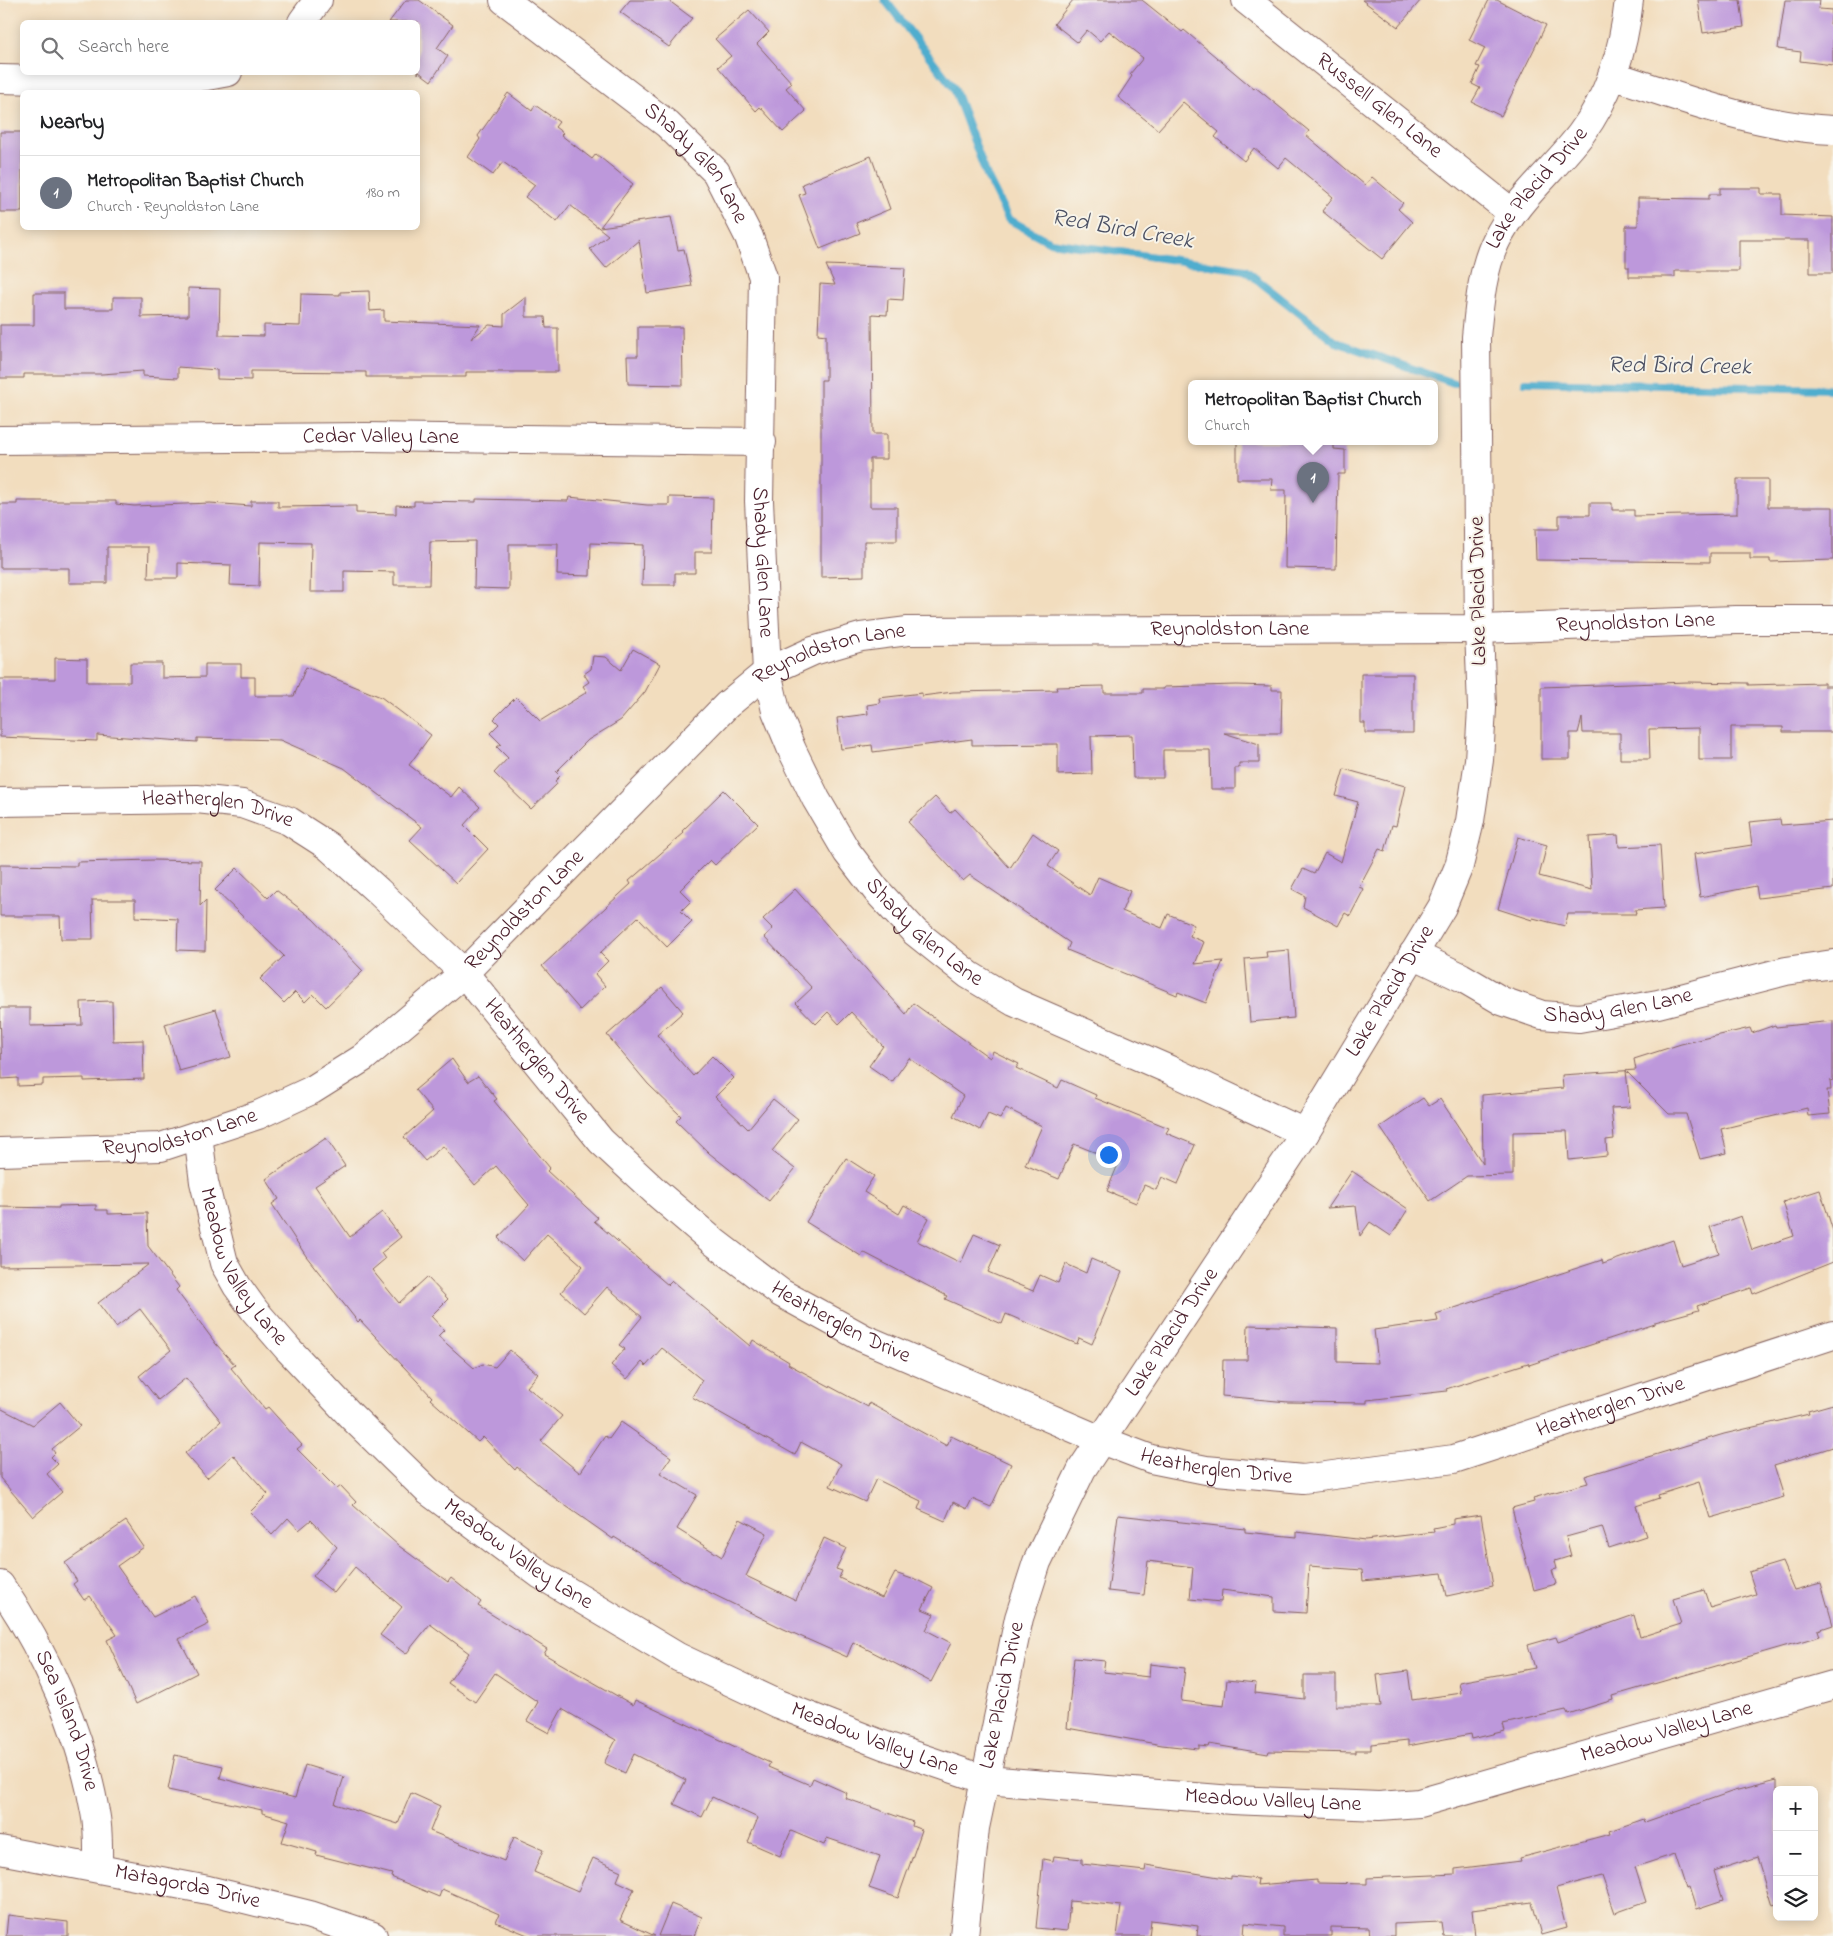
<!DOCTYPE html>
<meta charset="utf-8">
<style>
body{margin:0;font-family:"Indie Flower",sans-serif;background:#f6f6f6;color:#202124}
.controls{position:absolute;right:15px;bottom:15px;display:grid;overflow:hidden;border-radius:8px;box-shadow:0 2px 12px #0003}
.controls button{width:45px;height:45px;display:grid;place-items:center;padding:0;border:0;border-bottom:1px solid #e0e0e0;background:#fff;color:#202124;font:25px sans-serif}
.you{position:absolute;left:1108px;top:1154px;width:18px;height:18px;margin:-12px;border:4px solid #fff;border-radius:50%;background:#1a73e8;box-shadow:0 0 0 8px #1a73e833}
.badge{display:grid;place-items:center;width:32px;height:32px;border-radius:50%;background:#0f766e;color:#fff;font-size:16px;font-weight:700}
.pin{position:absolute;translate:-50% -41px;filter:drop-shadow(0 1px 2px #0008)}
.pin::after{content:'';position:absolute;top:26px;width:18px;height:15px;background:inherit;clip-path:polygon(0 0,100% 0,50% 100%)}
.popup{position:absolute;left:1188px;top:380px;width:250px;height:65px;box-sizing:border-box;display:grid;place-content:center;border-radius:8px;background:#fff;filter:drop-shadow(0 1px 4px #0005);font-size:16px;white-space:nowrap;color:#757577}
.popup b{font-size:19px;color:#202124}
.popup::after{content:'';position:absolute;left:50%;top:100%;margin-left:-10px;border:10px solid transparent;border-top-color:#fff}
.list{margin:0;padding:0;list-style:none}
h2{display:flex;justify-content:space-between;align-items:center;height:65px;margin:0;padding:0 20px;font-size:21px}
h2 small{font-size:16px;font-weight:400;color:#757577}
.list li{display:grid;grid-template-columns:32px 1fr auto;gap:15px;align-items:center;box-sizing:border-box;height:75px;padding:0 20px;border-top:1px solid #e0e0e0}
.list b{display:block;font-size:19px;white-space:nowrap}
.list p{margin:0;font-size:16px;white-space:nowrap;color:#757577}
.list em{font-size:16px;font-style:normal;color:#757577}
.icon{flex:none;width:28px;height:28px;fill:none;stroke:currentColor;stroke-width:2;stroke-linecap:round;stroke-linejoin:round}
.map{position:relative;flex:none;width:1833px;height:1936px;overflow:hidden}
.search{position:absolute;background:#fff;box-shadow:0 2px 12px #0003;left:20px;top:20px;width:400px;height:55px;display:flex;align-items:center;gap:12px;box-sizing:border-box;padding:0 18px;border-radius:8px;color:#757577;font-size:19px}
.panel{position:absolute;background:#fff;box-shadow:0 2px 12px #0003;left:20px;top:90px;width:400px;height:140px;border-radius:8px}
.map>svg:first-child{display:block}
</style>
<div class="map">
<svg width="1833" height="1936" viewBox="0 0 1833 1936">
<rect width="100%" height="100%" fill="#f7f3e8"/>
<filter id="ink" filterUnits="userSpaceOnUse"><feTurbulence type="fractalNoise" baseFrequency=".02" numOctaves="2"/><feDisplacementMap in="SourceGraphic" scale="10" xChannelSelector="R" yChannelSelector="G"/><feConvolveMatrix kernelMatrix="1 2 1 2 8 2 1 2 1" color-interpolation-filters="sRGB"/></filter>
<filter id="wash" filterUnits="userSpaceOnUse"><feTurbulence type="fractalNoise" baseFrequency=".0096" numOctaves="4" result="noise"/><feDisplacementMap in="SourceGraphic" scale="20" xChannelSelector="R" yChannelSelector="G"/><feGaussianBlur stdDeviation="1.12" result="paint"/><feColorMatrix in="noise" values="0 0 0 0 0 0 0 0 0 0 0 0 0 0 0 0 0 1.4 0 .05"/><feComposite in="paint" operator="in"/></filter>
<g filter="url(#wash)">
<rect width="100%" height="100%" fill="#f2ddbe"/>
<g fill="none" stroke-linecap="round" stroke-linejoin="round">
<path stroke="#50adce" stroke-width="8" d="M885,0l69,88 33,88 21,43 42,23 195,28 91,72 118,41
M1525,382l308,7"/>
</g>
<g id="blocks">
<path fill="#bd98db" d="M406,0h13l34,25 -16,23 11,8 -17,25 -12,-9 -1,2v-52h-29z
M630,0h38l24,18 -23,29 -49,-35z
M1073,0h69l40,32 2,-2 70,59 1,-2 54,44 -3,4 59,50 7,-8 31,26 -5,6 14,13 -30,37 -60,-48 11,-14 -47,-39 -8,10 -24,-20 -10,13 -29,-24 4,-5 -36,-30 -25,28 -40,-33 14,-21 -2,-2 13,-16 -34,-27 -9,10 -13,-11 -10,12 -23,-18z
M1362,0h59l-23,27z
M1489,0h8l49,25 -45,91 -29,-14 8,-14 -8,-4 8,-17 -4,-1 9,-18 -16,-8z
M1698,0h42l4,27 -41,6z
M1785,0h35l-1,9 13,1 -2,14h3v41l-33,-4 1,-9 -23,-3z
M749,10l20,22 -12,12 35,39 -6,5 20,23 -23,21 -23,-25 -4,4 -38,-44 13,-11 -16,-17z
M508,93l24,18 3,-6 24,17 -4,5 8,6 -2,2 31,24 4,-5 37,30 -33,43 71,-10 7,33 6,-1 8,37 -45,7 -8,-53 -33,28 -16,-19 18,-14 -38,-30 -13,17 -32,-25 10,-12 -32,-23 -10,13 -25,-18 12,-18 -2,-3z
M0,132h22v80h-22z
M871,156l19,53 -34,14 4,10 -40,16 -21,-54 6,-2 -3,-9z
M1720,188h41v6h21v21l51,2v56h-23v-33h-71v31h-64v6h-46v-10h-3v-41h12v-28l71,1v-5h11z
M826,265l79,3 -2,32 -15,-1 -1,16 -15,-1 1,120h14v25h-17v48h27v34h-33v35l-43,1v-197h5v-45l-8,-1 2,-50 15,1z
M188,288l32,1 -1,46 45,1v-11l36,1 1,-32 39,1v-3l29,-1 1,20 14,-1v11l96,4 -9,14 18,-14 15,1v-12l22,-17v20h19l1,11h12v44h-92v5h-100v-5l-115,-1v9l-34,-1v-9l-39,-3v11l-35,-2v-5l-41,3h-78v4h-24v-53h34v-32h30v16h49v-12h28v20l47,-1z
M638,327h44l1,58 -55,-1 -1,-28h11z
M1237,442h97v7l11,1v24h-7l-2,95 -51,-1 1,-78h-15l1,-11h-35z
M1737,479h31v28h65v53l-63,2v-3h-20v-6h-40v9l-174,-2 -1,-31h24v-14h31v-12h22v7h22v6l103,-2z
M569,497l78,8h22v-8l44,1 -1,54h-17v21h-20v12h-33l1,-40 -52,-2 -1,33 -33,-1 1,-31h-49v45l-35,-1 1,-47 -45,1 -1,43h-35v-13l-50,-1v21h-34l1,-49 -51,-1 -1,44 -29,-1 1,-20 -53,-2v15h-30l1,-31h-42v36h-38v-15h-69v-64h17v-3h99v3l18,2 76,-3 41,3v-5h27v6l78,-1v7l40,1v-9l18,1v-5l62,1v-3l92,2z
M633,649l27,15 -15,28 -24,28 -33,20 -32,32 4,4 -5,5 2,3 -26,25 -37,-36 14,-15 -11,-11 4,-3 -11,-11 9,-9 -5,-5 22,-22 24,24 47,-29 -4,-6 6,-4 -5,-8 7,-5 2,-13 13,1 15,13z
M55,658l32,1v23h43v-19h32v15l43,-1v-13h36v13h14v19h39l12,-29 75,30 50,38 -22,30 42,32 8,-10 21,20 -16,18 24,24 -32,34 -46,-43 12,-13 -78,-59 -64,-28 -83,-2v4l-100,-7v6l-97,-4v-58h55z
M1361,674h52v59h-48v-10h-4z
M1688,682l60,1v2l76,-2v3h9v46h-50v-5h-52v33h-32v-32l-50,1 1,30h-30v-26h-37l-1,-15 -4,15h-8v26h-29v-72z
M1236,685l36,1v4h10l-1,43h-57l35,11v19h-20v5h-4v21h-24l-1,-39h-47v28h-30l-1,-43 -41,1 1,38 -34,1v-31l-86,1v-6l-99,13 -1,-7 -31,4 -4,-31 31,-4 -1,-9 13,-2 -1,-5 43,-5v3l31,-4 104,-2 -1,-3 48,-1v7h39v-4h21v-2z
M1344,769l61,17 -9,40 -4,-1 -7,26 -6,-2 -20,38 5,2 -14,27 -5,-3 -7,13 -35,-19 2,-11 -13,-7 11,-20 11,5 11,-21 16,9 17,-60 -22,-6z
M724,790l34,34 -43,41 -5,-5 -30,30 11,11 -10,10 11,11 -25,25 -29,-30 -38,36 8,8 -13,13 10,12 -25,24 -38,-44 89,-82 -2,-3 55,-48 -2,-2z
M935,797l15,16 5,-4 55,59 23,-35 25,18 -10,15 42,29 8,-18 32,14 -8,20 40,17 6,-14 26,11 -4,11 14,6 -9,22 28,-3 -17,42 -28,-11 -1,3 -110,-45 3,-7 -100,-68 -7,6 -55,-59z
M1780,819l1,6 52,-4v68l-75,9 -2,-12 -56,11 -6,-43 58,-9 -3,-23z
M1618,835l1,12 41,-2 4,63 -29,2 1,4h-68l-3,12 -32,-8 -1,2 -34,-11 20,-72 29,8 -8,31 53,14 -3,-53z
M153,860l48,1 -1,45 6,-6 -1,51 -28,-1 1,-31 -43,-2v-17h-43l1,39h-32l-1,-23h-60v-51l77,1v-4z
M237,868l31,30 8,-8 37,29 50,52 -37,36 -13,-13 -8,8 -10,-10 -11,11 -24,-24 24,-23 -69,-66z
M795,889l111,125 7,-11 77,55 3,-7 26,13 -3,4 42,20 4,-8 34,15 -1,3 74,30 -3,5 29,12 -17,39 -16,-7 -6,13 -12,-5 -8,18 -29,-12 12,-29 -45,-18 -15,35 -34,-14 17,-39 -36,-18 -6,11 -12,-5 -8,16 -27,-14 10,-20 -54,-38 -17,24 -23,-16 14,-20 -32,-34 -12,12 -11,-12 -12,12 -20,-21 16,-15 -48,-51 9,-8 -10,-10z
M1289,950l5,68 -44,4 -5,-63 22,-2 -1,-5z
M662,987l21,25 -26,23 36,41 19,-20 22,22 -19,19 33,32 25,-30 25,20 -26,32 23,18 -26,32 -60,-48 -33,-32 5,-5 -33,-32 -41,-49z
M112,1001l1,40 30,-1 1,39 -60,2v-3l-41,1v6l-25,1v-8l-16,1 -2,-71h30v18l52,-1 -1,-23z
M216,1009l15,48 -52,14 -14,-47z
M1833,1021v59l-3,1 1,9h-4l3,24 -22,2 -1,-8 -86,21 6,24 -27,6 -14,-45h-17l-43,-43 4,36 -19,1 3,31 -8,1 1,16 -38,4 -2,-29 -54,1v43l-46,1 -37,25 -50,-74 43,-29 6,8 11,-7 43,65 -1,-69 81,-7 -1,-13 74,-5 -2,-11 47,-15 69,-16 2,5 23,-8 1,2z
M452,1059l16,23 10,-6 19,23 -3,2 56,67 -3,3 51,47 -4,3 74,64 4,-4 78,65 3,-6 36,22 -1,2 80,43 1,-4 78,43 4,-10 60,28 -20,43 -19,-8 -5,10 -14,-7 -8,19 -27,-12 3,-8 -45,-22 -11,23 -35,-16 11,-22 -40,-22 -6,13 -103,-58 10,-17 -40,-32 -16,18 -4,-4 -15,17 -16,-14 14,-16 -6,-4 23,-28 -35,-30 -23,26 -23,-21 22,-26 -36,-32 -24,27 -25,-23 31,-33 -33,-39 -21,19 -32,-39 -18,15 -21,-24 29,-26 -18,-21z
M326,1138l19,28 -30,20 35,51 32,-25 19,25 -20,16 4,6 -13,11 27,33 28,-26 21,22 -17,17 13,14 -6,6 36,32 9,-4 12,3 15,-17 28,24 -11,13 35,29 -21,25 39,32 25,-37 4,3 12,-17 50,35 -11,16 37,22 -20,34 45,28 18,-38 27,14 -21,43 50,24 28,-62 22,10 -10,21 6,2 -3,7 43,20 13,-25 17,6 1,-1 20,10 -11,21 12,5 -8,16 25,13 -20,39 -78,-40 -6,15 -63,-28 -100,-49 -70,-43 -1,2 -57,-40 -39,-32 -2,3 -32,-33 -5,5 -48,-43 2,-2 -72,-77 -2,2 -52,-66 -34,-52 7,-5 -13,-20z
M846,1158l28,18 -10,16 35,22 5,-9 25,13 -12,23 44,22 13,-29 26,11 -12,27 45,19 7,-16 18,8 8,-19 20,9 5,-14 31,13 -30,72 -13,-6 -2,6 -71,-30 -4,10 -57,-25 2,-3 -84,-44 -2,4 -55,-34z
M1352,1171l56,38 -17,27 -21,-14 -10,14 -4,-30 -29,2z
M1820,1190l13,41v31l-80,32 -2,-6 -54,18 2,4 -44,12v2l-126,41 -1,-2 -82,26 1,2 -80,9v3l-79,-1 -66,-6 1,-36h24l1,-35 89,3v34l41,1 -4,-33 64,-9 -2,-7 166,-54 1,4 70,-24 8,25 38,-12 -9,-26 31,-11 11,34 42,-14 -11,-34z
M96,1205v5h12v4l39,-1 1,33 31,41 -3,3 40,54 19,21 -4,3 34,41 3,-2 34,38 -5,4 40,40 4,-3 15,16 -3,3 46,41 49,36 3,-4 30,24 -3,4 69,43 -3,5 89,51 2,-5 135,63 -2,4 42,18 3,-7 34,15 -2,5 68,24 -1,4 10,4 -24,68 -29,-10 11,-32 -53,-18 -3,7 -33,-14 -11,25 -32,-14 10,-24 -46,-21 -10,20 -28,-13 12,-24 -52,-26 -9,19 -21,-10 12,-23 -54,-31 -13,24 -22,-12 11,-19 -43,-29 -20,29 -27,-19 21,-30 -39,-29 -24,30 -26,-19 22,-28 -47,-40 -21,26 -21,-17 24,-29 -26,-27 -12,10 -11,-12 -16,17 -22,-23 18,-18 -35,-39 -26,23 -22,-25 36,-32 -35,-43 -28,22 -19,-24 32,-26 -31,-41 -24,18 -18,-24 51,-39 -149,2v-59l59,1v-2z
M60,1402l20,24 -28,23 3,4 -4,4 7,7 -11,10 15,18 -29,25 -33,-39v-70l33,17z
M1833,1404v43l-59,18 10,32 -74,21 -11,-36 -41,13 1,3 -23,8 10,30 -37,12 -7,-21 -36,10 5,19 -16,5 2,8 -5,1 4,14 -22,6 -22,-82 22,-6 -1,-4 55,-15 -3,-7 139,-42 85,-20 -1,-3z
M1118,1515l127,14v3l52,5v-5l68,8 69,-8 -1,-4 20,-4v-5l28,-4 12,71 -46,10 -5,-23 -79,8 -1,-11 -53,-4 -3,47 -32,-2v-14l-52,-7 -1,12 -31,-3 3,-32 -45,-6 -4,34 -36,-4z
M126,1521l18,26 -27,19 36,51 42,-21 14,28 -30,15 18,34 -61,31 -29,-64 10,-5 -27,-39 -6,4 -11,-16 4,-3 -12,-18z
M1782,1562l12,28 27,-7 12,42 -15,5 2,6 -208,60 1,4 -45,14 -2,-4 -63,14 2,7 -33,8 -1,-5 -63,12v-6l-37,4v6h-15v3l-87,-2 -1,3 -59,-10 -1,3 -9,-1v3l-37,-4 -95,-17 7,-70 31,3 -2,11 46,5 1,-13 35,4 -4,33 43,5 3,-26 29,3 -1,10 49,6v-24h32v31h45l-4,-31 31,-4 4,29 49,-7 -2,-11 76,-14 -7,-23 28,-8 2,5 76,-27 6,22 41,-13 -8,-25 31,-9 6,18 46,-14 -7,-22z
M175,1755l48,11 -3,12 75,20 10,-33 39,12 -9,27 63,20 13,-31 29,13 -10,25 74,30 10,-24 29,13 -9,22 44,19 15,-33 28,13 -4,10 17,8 -14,31 35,16h-125l-34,-14 3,-8 -57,-25 -3,8 -48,-20 1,-3 -76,-19 1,-3 -35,-10 7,-21 -27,-8v-3l-94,-20z
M1777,1780v125l-5,1 -15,-49 -43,14 9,29 -27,9 -7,-22 -3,1 -11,-34 -40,13 11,35 -31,11 -13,-37 -46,12 10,40 -25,7 -9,-33 -60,8 3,26h-32l-2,-14 -47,2v12h-24l-1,-8 -38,-1v9h-48v-9l-38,-4 -1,13h-47l1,-10 -47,-6 -2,16h-32l4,-30 -51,-5 -3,30 -31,-3 7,-69 10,2 1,-5 28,3v5l63,7 1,-6 85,14v-3l27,3 -1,6 60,-5v3l50,1v-6l88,-4v-5l65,-8 -1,-3 91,-24 -1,-3 35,-12 1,3 89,-31z
M671,1904l31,13 -8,19h-36z
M8,1915l60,7v14h-62z"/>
</g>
</g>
<g filter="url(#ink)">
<use href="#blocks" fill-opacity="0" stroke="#85625e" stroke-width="1"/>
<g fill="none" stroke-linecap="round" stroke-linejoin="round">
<g stroke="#85625e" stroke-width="30">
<g id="minor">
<path id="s1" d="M504,0l163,124 49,48 33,65 14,40 -4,224 8,171 9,39 16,39 24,49 31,53 30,39 38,41 54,43 45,27 156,68 135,63"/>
<path id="s2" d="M1246,0l265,212"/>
<path d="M302,22l16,-22"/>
<path d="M1612,75c69,23 147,52 221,55"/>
<path d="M0,79c75,1 154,9 228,-7"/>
<path id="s3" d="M0,440l366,-3 396,5"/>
<path id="s4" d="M0,802l197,-3 45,5 47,17 39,25 50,45 86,82 137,168 57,53 56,48 67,51 82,45 238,102 50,19 55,11 97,9 151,-20 379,-124"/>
<path id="s5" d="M1413,954l48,23 41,24 40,14 37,3 79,-14 128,-33 47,-7"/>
<path id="s6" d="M198,1135l6,47 20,81 13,23 18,25 33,38 64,68 76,74 113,84 137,82 100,47 105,41 103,35 246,20 147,6 40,-3 414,-118"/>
<path id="s7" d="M0,1152l161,-5 97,-32 54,-25 51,-32 101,-85 263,-268 40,-33 46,-21 48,-14 47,-6 571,-2 257,-9h97"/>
<path id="s8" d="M0,1585c46,67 81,147 95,227 4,18 3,38 3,56"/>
<path id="s9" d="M0,1850l208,40 102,25 63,21"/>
<path id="s10" d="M964,1936l11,-108 44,-210 18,-56 45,-93 223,-336 137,-226 17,-41 11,-45 9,-61 3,-52 -3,-79 -3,-292c3,-30 6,-68 20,-96 20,-42 57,-70 85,-107 29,-39 43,-86 48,-134"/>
</g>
</g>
<use href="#minor" stroke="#fff" stroke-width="28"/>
</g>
</g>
<g text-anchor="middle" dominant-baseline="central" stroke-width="4" stroke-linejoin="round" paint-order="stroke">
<g font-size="22" fill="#4a1f2b" stroke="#f7f3e8">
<text stroke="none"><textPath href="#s2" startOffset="170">Russell Glen Lane</textPath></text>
<text stroke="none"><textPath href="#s1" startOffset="254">Shady Glen Lane</textPath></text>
<text stroke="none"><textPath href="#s10" startOffset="1894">Lake Placid Drive</textPath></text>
<text stroke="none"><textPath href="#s3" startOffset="381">Cedar Valley Lane</textPath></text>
<text stroke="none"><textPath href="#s1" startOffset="674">Shady Glen Lane</textPath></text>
<text transform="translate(1479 591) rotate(-91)">Lake Placid Drive</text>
<text stroke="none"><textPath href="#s7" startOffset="1818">Reynoldston Lane</textPath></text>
<text stroke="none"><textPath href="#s7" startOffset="1412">Reynoldston Lane</textPath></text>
<text stroke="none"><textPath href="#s7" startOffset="1008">Reynoldston Lane</textPath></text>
<text stroke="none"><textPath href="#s4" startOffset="219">Heatherglen Drive</textPath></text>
<text stroke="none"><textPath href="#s7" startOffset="602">Reynoldston Lane</textPath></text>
<text stroke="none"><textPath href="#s1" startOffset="1094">Shady Glen Lane</textPath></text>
<text stroke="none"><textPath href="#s10" startOffset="1054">Lake Placid Drive</textPath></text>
<text stroke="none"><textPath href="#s5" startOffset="220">Shady Glen Lane</textPath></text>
<text stroke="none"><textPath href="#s4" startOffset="639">Heatherglen Drive</textPath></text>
<text stroke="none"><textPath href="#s7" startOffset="182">Reynoldston Lane</textPath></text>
<text stroke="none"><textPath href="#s6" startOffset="142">Meadow Valley Lane</textPath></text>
<text stroke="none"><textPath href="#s4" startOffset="1044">Heatherglen Drive</textPath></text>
<text stroke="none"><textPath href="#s10" startOffset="649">Lake Placid Drive</textPath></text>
<text stroke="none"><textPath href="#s4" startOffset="1854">Heatherglen Drive</textPath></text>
<text stroke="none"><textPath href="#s4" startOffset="1449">Heatherglen Drive</textPath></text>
<text stroke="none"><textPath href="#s6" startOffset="548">Meadow Valley Lane</textPath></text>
<text stroke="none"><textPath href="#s10" startOffset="244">Lake Placid Drive</textPath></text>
<text stroke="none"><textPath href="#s8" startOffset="152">Sea Island Drive</textPath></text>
<text stroke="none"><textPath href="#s6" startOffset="1762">Meadow Valley Lane</textPath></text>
<text stroke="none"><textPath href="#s6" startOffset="952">Meadow Valley Lane</textPath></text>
<text stroke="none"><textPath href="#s6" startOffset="1358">Meadow Valley Lane</textPath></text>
<text stroke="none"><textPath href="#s9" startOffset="191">Matagorda Drive</textPath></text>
</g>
<g font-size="24" font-style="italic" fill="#4c5164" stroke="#f7f3e8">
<text transform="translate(1122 230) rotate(10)">Red Bird Creek</text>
<text transform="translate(1679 367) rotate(1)">Red Bird Creek</text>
</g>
</g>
</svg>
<div class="controls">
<button>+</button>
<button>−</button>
<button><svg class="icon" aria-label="layers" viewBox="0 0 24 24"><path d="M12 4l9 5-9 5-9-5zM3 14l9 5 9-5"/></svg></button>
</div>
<div class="you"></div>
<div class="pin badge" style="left:1313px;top:503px;background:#6b7280">1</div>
<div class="popup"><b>Metropolitan Baptist Church</b>Church</div>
<div class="search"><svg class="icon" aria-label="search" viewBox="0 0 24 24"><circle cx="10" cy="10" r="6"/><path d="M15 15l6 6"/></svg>Search here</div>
<section class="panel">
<h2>Nearby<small></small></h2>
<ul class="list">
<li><span class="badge" style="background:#6b7280">1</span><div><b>Metropolitan Baptist Church</b><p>Church · Reynoldston Lane</p></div><em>180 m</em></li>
</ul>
</section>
</div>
